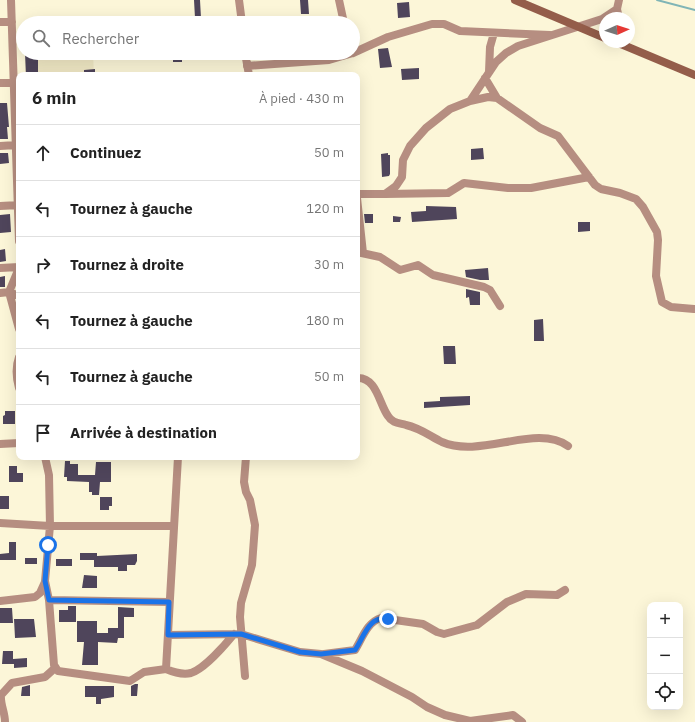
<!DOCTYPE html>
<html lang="fr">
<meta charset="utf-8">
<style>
body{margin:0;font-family:"IBM Plex Sans",sans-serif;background:#f6f6f6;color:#222}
.controls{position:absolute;right:12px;bottom:12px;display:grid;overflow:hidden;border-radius:8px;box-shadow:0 4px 16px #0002}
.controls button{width:36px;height:36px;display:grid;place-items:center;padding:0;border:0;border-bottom:1px solid #e0e0e0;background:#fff;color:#222;font:20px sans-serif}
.compass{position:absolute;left:599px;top:12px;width:36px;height:36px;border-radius:50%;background:#fff;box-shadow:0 4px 16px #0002;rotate:87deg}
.stop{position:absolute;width:12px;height:12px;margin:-9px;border:3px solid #1a73e8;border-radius:50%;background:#fff}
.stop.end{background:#1a73e8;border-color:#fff;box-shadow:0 1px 4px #0008}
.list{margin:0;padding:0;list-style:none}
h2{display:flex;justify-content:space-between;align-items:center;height:52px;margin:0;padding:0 16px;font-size:17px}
h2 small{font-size:13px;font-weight:400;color:#767676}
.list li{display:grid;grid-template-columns:26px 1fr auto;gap:12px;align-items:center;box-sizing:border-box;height:56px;padding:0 16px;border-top:1px solid #e0e0e0}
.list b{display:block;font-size:15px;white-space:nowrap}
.list em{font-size:13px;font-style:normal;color:#767676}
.icon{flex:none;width:22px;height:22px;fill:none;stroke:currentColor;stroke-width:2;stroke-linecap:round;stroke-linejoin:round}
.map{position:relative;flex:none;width:695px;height:722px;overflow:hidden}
.search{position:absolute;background:#fff;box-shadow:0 4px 16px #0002;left:16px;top:16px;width:344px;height:44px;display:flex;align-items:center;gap:10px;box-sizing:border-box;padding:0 14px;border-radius:22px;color:#767676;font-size:15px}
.panel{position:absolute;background:#fff;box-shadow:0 4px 16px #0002;left:16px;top:72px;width:344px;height:388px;border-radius:8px}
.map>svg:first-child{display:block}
</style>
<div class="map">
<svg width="695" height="722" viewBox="0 0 695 722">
<rect width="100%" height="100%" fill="#fcf6d8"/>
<path fill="#f1e9c5" d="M25,53h68l1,22h-69z"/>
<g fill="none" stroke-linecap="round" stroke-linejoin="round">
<path stroke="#80b5b6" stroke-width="2" d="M657,0l38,10"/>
</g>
<path fill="#4f455b" d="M194,0h6l1,18h-6z
M300,0h8l1,14h-8z
M409,2l1,15 -12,1 -1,-15z
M388,48l4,19 -12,1 -2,-19z
M25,53h13v22h-12z
M83,53h12v6h-12z
M173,53h9v9h-9z
M419,68v11l-17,1 -1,-11z
M95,69v6h-11v-5z
M0,103h7l2,24h-2l1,12h-8z
M483,148l1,11 -13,1v-11z
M0,153h8l1,10 -9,1z
M388,153v2h2v19l-1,2 -7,1 -1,-23z
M426,206l30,1 1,12 -45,3 -1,-10 15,-1z
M10,214l1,18 -11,1v-18z
M364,214h9v9h-8z
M393,216l8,1 -1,5h-7z
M578,222h12v9l-12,1z
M5,249l1,12 -6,1v-12z
M488,268l1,12h-9l-14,-3 -1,-7z
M5,276v11h-5v-10z
M466,289l14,3v13h-10l-1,-8 -3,1z
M543,319l1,22h-10v-21z
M443,346h12l1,18h-12z
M470,396v9l-46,3v-6l16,-1v-4z
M5,411h10v13h-12v-8l2,-1z
M65,461h5v3h8v11h17l1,-13h15v20h-11l-1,13h-7v-3h-3v-10l-22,-1v-4h-3z
M9,466h8v7h6v9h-14z
M0,496h9v13h-9z
M100,497h12v9h-3v4h-9z
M9,542h7v18h-16v-6l9,-1z
M80,553h17v3l40,-2v7l-2,4h-8v6h-9v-4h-24v-7h-14z
M25,558h12v6h-12z
M56,559h16v7h-16z
M84,575l13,1v12h-15z
M68,606h8v16h-17v-12h9z
M118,607l16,1v9h-10v21h-6l-1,5 -19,-1v23h-16l2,-23h-7v-21h20v12h11v-5h10z
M0,608h12l1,15h-13z
M14,619h20l2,18 -21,1z
M3,651h10v8l14,-1v9l-13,1v-4h-12z
M135,684h3l-1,12h-6v-10z
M30,685v11h-9l1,-9z
M85,686h29v11l-13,2v5h-5v-7h-11z"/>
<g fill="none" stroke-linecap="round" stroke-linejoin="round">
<path stroke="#b68e81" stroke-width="8" d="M11,0l8,241
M239,0l3,23
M339,0l5,23
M617,9l2,9
M0,22h12
M245,53l4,22
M353,53l35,-16 44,-13h12l16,7 90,4
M247,66l82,-6 24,-7
M489,72l1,-25 4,-14
M485,78l12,20
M0,83h13
M470,101l18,-4 9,1 43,30 18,8 37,49 6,4 19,4 16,6 7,8 14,25 1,8 -2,36 6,26 9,5 23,2
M0,146l16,-1
M357,194h28l11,-8 6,-9 1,-17 7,-14 16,-18 24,-19 20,-8 26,-39 10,-9 12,-7 84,-27 15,-10 2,-9
M385,194l63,-1 16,-10 44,5h23l58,-11
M357,198l6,55
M0,206l19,-1
M357,252l23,5 20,13 18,-5 15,10 51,12 6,3 10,16
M0,268l19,-1
M19,268l-10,24 10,37
M0,293l9,-1 10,4
M19,357c-4,11 -3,20 0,31
M357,378c20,-1 22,26 31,38 4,7 11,7 18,9 14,3 24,11 36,17 39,17 94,-19 126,4
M0,444l19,-1
M0,523l50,3 -1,-51 -4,-18
M174,526h-124l-5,55 4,19 5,65 4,6 72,10 14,-9 22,-3 12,-212
M49,600l120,2
M0,601l35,-4 5,-4 5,-11
M168,635l73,-1 59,18 21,2 41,17 50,26 15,10 18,8 25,6 43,-6 9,7
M324,654l31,-4c7,-11 12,-28 26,-32l42,6 14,8 7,2 33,-9 30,-23 19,-8 31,1 8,-5
M166,669c7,3 17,6 25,4 13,-4 34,-28 43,-39
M245,676l-5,-59 1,-14 11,-38 3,-40 -5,-25 -4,-8 -2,-10 2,-25
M5,722c0,-10 -5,-18 -4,-27l11,-12 33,-6 10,-9"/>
<path stroke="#945d4a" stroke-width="8" d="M515,0l90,38
M616,42l79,33"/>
</g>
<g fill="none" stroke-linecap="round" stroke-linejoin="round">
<path stroke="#1a73e8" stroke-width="5" d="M48,545l-3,36 4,19 120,2 -1,33 73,-1 59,18 21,2 34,-4c9,-13 14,-35 33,-31"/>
</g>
</svg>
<div class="controls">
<button>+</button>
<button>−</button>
<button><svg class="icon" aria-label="locate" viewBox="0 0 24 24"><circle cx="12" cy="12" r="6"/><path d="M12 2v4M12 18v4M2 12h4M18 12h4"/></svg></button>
</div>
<svg class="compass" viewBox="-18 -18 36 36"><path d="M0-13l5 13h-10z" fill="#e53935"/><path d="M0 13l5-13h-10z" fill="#767676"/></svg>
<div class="stop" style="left:48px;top:545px"></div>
<div class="stop end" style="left:388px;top:619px"></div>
<div class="search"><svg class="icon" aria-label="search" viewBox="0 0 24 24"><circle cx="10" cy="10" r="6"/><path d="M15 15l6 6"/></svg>Rechercher</div>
<section class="panel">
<h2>6 min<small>À pied · 430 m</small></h2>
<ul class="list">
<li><svg class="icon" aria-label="ahead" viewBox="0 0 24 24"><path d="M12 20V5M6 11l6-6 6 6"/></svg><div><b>Continuez</b></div><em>50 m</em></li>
<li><svg class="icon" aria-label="left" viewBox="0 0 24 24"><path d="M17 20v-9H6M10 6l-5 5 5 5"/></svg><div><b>Tournez à gauche</b></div><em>120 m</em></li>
<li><svg class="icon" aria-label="right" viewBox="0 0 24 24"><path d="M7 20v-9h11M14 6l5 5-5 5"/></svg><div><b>Tournez à droite</b></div><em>30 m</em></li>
<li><svg class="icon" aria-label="left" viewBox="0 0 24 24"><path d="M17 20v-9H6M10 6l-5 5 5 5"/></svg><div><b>Tournez à gauche</b></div><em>180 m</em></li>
<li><svg class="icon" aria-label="left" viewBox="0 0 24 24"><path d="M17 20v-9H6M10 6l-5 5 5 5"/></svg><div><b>Tournez à gauche</b></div><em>50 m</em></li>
<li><svg class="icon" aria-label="arrive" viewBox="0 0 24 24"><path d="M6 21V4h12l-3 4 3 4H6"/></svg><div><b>Arrivée à destination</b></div></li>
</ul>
</section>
</div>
